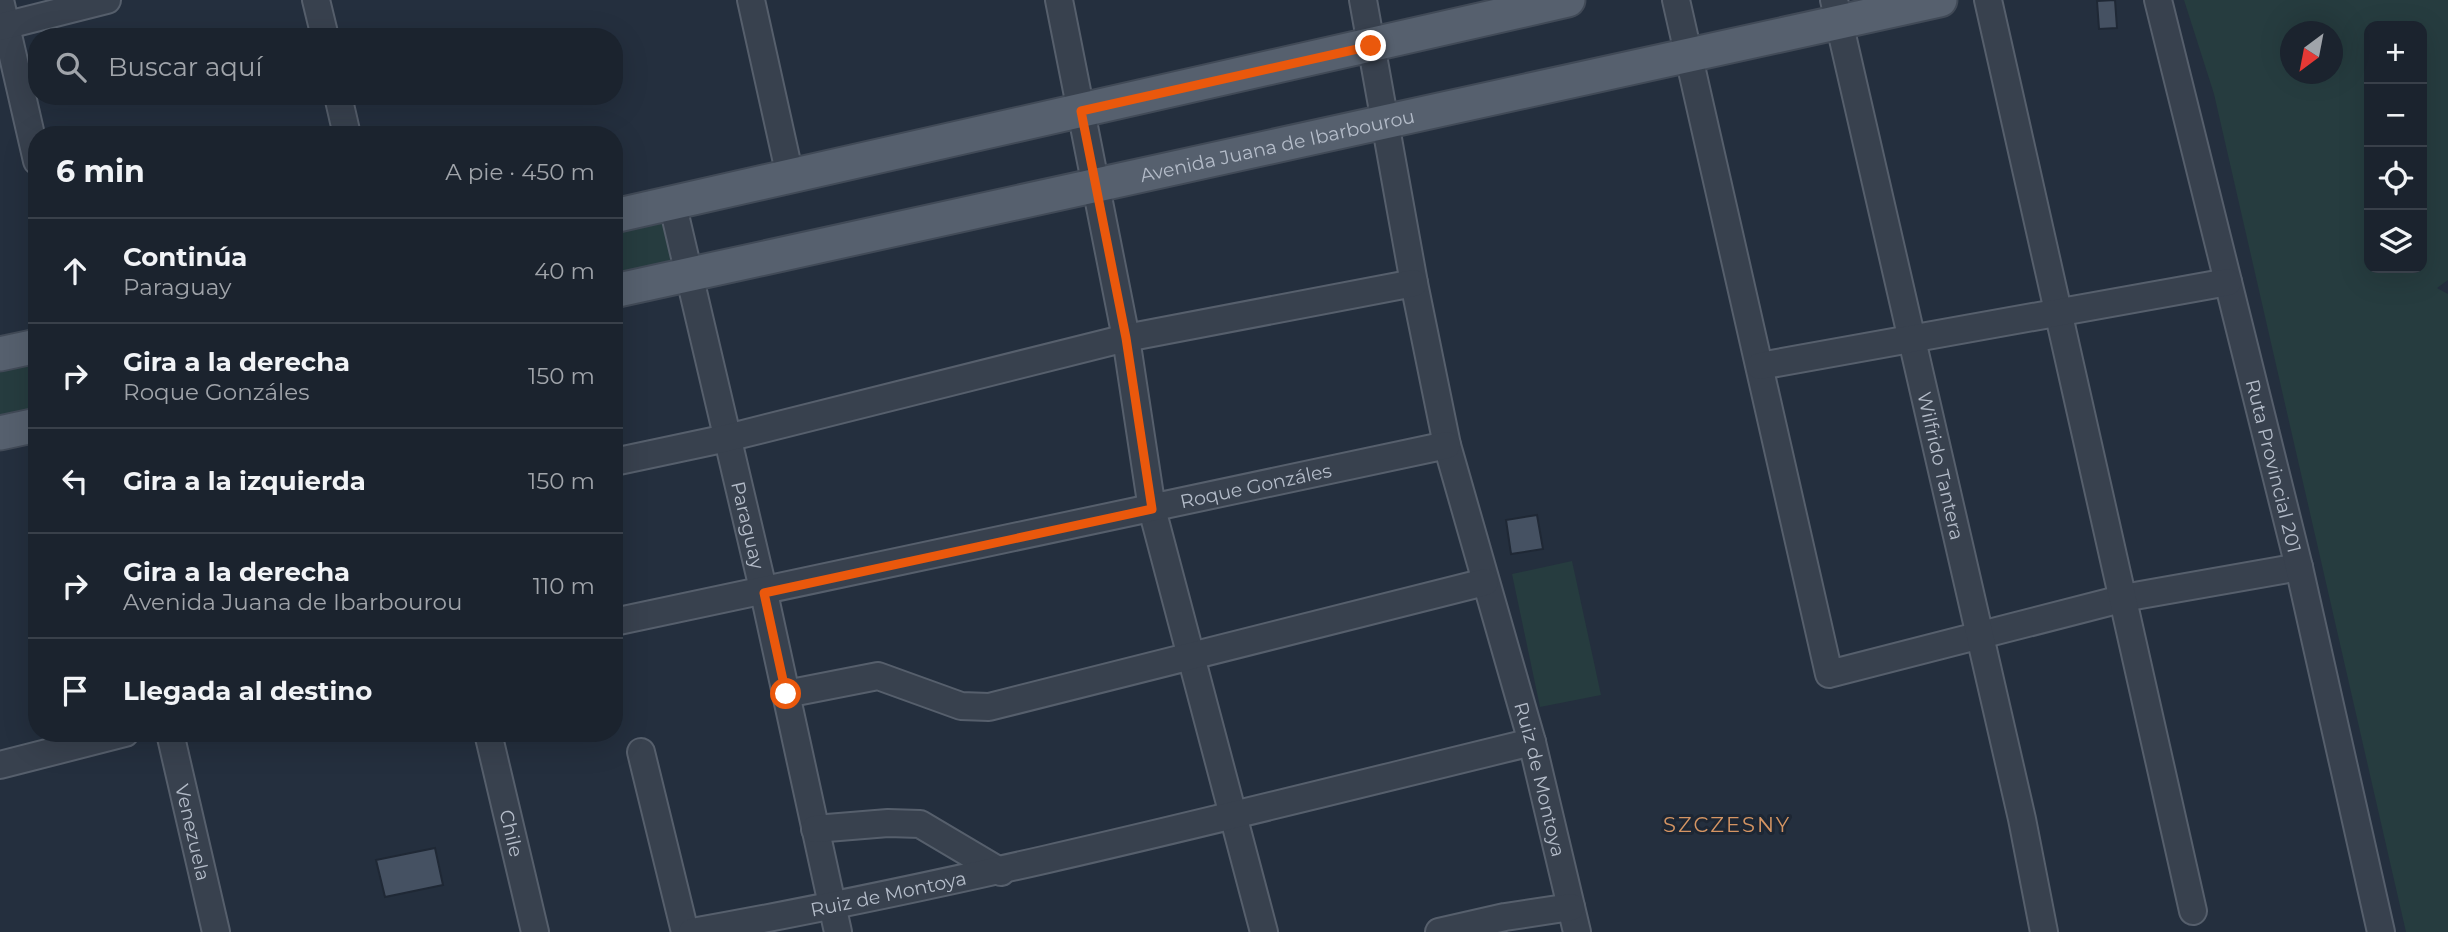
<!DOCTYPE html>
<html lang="es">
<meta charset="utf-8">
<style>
body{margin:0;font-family:Montserrat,sans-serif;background:#242b36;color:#f1f3f6}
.controls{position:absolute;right:21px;top:21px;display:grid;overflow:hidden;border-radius:14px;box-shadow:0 7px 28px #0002}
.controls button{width:63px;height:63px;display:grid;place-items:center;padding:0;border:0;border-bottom:2px solid #39404a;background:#1b232e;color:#f1f3f6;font:35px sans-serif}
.compass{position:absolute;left:2280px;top:21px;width:63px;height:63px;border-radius:50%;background:#1b232e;box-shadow:0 7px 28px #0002;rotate:212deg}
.stop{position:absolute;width:21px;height:21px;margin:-16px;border:5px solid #ea580c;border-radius:50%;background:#fff}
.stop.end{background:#ea580c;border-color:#fff;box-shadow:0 2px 7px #0008}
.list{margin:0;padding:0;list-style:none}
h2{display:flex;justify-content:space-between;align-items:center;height:91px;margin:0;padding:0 28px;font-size:30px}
h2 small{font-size:23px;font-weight:400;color:#a0a4aa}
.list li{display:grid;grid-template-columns:46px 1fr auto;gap:21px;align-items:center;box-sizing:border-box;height:105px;padding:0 28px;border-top:2px solid #39404a}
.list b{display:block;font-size:26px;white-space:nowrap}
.list p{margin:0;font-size:23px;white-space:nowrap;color:#a0a4aa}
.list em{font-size:23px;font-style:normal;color:#a0a4aa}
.icon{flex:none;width:38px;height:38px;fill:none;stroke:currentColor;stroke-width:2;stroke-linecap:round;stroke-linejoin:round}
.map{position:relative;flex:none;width:2448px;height:932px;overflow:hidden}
.search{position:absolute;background:#1b232e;box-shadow:0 7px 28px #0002;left:28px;top:28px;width:595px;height:77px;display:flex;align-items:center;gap:18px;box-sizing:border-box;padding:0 24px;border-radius:28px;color:#a0a4aa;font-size:26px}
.panel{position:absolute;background:#1b232e;box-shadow:0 7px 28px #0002;left:28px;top:126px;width:595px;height:616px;border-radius:28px}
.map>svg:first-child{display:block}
</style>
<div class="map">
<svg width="2448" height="932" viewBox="0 0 2448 932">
<rect width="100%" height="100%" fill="#242f3e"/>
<path fill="#263c3f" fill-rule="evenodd" d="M2184,0h264v280l-11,8 11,6v638h-42l-192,-838zM2422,26v242h-53v-242zM2290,32h42v42h-42z
M674,215v48l-60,14v-52z
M37,361v51l-37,9v-52z
M1572,561l29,134 -61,12 -28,-133z"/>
<path fill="#455162" stroke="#1f2835" stroke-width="2" d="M2115,0l2,28 -18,1 -2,-28z
M1537,515l6,34 -32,5 -5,-34z
M435,848l8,37 -58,12 -9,-37z"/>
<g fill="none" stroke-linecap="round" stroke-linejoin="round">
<g stroke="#565f6c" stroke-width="30">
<g id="minor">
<path d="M0,0l37,161"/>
<path d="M316,0l9,37"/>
<path d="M751,0l39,176"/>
<path d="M1059,0l67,338 26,171 112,423"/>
<path id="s1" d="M1363,0l51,283 33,162 85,297 45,190"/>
<path d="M1676,0l153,674 300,-77 170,-30"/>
<path id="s2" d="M1834,0l188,819 22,113"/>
<path d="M1988,0l205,911"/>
<path id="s3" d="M2158,0l141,567 82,365"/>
<path d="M0,27l107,-27"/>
<path d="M338,96l9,39"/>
<path id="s4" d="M672,202l92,391 74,339"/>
<path d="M1760,366l468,-84"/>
<path d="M614,462l113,-24 399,-100 288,-55"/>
<path id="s5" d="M614,622l833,-177"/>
<path d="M786,694l92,-18 83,30 28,1 496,-125"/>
<path id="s6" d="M170,733l46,199"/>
<path id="s7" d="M488,733l47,199"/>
<path d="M641,752l44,180"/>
<path d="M0,765l125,-32"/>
<path d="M815,829l73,-6 32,1 81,48"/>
<path id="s8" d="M692,932c283,-50 561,-122 840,-190"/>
<path d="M1439,932l66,-15 66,-10"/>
</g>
</g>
<g stroke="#414a57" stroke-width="37">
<g id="major">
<path d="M614,216l954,-216"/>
<path id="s9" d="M614,291l1326,-291"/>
<path d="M0,354l37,-8"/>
<path d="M0,433l37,-8"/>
</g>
</g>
<use href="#minor" stroke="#38414e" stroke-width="26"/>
<use href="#major" stroke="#56606e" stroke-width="33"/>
</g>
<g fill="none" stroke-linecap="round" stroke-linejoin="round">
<path stroke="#ea580c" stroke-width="9" d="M786,694l-22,-101 388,-84 -26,-171 -45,-227 290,-65"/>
</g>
<g text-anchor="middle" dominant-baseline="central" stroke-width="6" stroke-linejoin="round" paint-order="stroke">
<g font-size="19" fill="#b4bcc9" stroke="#1d2633">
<text stroke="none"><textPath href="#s9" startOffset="679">Avenida Juana de Ibarbourou</textPath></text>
<text stroke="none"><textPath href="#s3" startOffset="480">Ruta Provincial 201</textPath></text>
<text stroke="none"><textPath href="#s2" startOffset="478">Wilfrido Tantera</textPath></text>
<text stroke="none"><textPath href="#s5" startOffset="656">Roque Gonzáles</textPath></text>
<text stroke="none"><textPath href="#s4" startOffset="332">Paraguay</textPath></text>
<text stroke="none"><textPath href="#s1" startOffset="800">Ruiz de Montoya</textPath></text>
<text stroke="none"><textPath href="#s6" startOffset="102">Venezuela</textPath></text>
<text stroke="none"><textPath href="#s7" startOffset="103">Chile</textPath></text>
<text stroke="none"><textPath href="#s8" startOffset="200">Ruiz de Montoya</textPath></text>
</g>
<g font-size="21" letter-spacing="2" fill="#d59563" stroke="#1d2633">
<text x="1727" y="824">SZCZESNY</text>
</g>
</g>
</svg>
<div class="controls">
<button>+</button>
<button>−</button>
<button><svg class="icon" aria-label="locate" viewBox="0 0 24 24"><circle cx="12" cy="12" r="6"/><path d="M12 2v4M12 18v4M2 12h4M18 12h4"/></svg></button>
<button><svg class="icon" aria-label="layers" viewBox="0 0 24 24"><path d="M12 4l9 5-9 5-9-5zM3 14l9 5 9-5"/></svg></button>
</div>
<svg class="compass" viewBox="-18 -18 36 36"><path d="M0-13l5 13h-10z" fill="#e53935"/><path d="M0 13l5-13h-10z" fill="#a0a4aa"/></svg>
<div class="stop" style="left:786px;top:694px"></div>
<div class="stop end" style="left:1371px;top:46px"></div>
<div class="search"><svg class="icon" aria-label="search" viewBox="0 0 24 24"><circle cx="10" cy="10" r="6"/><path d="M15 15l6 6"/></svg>Buscar aquí</div>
<section class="panel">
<h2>6 min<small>A pie · 450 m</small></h2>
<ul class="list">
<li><svg class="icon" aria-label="ahead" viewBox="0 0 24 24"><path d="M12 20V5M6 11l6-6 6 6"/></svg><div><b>Continúa</b><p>Paraguay</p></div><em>40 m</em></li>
<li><svg class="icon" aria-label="right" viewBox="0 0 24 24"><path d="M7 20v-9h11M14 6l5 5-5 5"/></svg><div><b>Gira a la derecha</b><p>Roque Gonzáles</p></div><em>150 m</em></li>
<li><svg class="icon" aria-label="left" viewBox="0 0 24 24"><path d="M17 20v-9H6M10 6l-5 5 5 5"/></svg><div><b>Gira a la izquierda</b></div><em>150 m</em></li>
<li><svg class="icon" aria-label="right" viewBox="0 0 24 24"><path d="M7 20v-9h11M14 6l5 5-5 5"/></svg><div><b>Gira a la derecha</b><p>Avenida Juana de Ibarbourou</p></div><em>110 m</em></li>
<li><svg class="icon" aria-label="arrive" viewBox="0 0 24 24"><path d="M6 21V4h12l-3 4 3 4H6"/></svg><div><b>Llegada al destino</b></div></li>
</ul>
</section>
</div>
